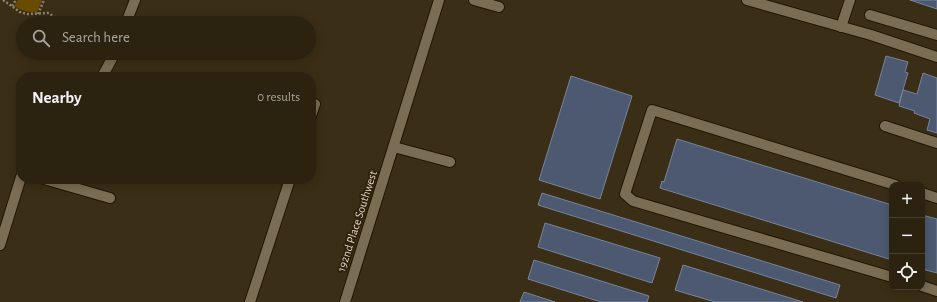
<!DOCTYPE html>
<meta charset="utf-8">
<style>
body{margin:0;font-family:"Alegreya Sans",sans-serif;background:#382f1e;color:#f1f3f6}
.controls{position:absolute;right:12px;bottom:12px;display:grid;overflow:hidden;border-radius:8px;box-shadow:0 2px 10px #0003}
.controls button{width:36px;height:36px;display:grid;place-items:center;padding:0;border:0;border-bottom:1px solid #483f30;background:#2c2210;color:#f1f3f6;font:20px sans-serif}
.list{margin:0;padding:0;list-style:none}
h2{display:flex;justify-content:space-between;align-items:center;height:52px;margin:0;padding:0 16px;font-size:17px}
h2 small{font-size:13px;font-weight:400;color:#a6a49f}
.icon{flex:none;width:22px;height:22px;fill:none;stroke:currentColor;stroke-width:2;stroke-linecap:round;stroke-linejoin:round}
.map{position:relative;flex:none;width:937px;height:302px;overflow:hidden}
.search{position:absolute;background:#2c2210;box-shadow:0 2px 10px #0003;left:16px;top:16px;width:300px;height:44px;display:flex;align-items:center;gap:10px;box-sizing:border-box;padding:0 14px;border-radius:22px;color:#a6a49f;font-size:15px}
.panel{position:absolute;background:#2c2210;box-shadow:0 2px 10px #0003;left:16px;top:72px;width:300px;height:112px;border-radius:16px}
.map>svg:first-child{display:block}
</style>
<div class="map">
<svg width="937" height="302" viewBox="0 0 937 302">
<rect width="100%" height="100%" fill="#3b2e16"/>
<path fill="#6a4b02" d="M18,0h24l-5,12c-9,1 -16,-2 -23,-6z"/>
<path fill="#4c5970" stroke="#75849c" d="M910,0h27v9z
M886,56l22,6 -3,10 3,1 -9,30 -24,-8z
M923,73l14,5v55l-10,-3 3,-11 -16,-6 1,-2 -16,-5 4,-16 14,4z
M571,76l61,20 -32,103 -61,-19z
M677,139l215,66v55l-232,-72 2,-7 2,1z
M542,193l298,92 -4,13 -298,-93z
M922,215l15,4v54l-15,-4z
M545,223l115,35 -8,25 -114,-36z
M534,260l115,36 -2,6h-46l-73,-23z
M683,265l120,37h-88l-40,-12z
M524,292l31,10h-35z"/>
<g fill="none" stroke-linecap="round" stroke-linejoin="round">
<g stroke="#211601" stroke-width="12">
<path id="minor" d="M474,0l25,7
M747,0l124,35 66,22
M870,15l67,20
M126,23l9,-23
M841,27l9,-27
M102,77l13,-24
M311,116l4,-12
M885,126l52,17
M394,147l56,15
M44,179l66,19
M922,193l15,5
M0,245l21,-68
M892,277l-259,-76 -8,-7 27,-84 243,75
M922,286l15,5
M250,302l40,-123
M345,302l94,-302"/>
</g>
<path stroke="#8d826f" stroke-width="2.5" stroke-dasharray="2 2" stroke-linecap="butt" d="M3,0l17,12 7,2 22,-1 13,10
M12,6l4,-6
M38,14l6,-14"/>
<use href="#minor" stroke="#7b6d54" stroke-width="10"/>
</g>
<g text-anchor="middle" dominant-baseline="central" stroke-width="4" stroke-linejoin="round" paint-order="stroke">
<g font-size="12" fill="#d9d1c3" stroke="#30240c">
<text transform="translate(357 221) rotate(-72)">192nd Place Southwest</text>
</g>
</g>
</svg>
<div class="controls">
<button>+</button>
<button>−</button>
<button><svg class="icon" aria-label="locate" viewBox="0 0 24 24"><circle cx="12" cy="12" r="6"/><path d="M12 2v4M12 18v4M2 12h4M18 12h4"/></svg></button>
</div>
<div class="search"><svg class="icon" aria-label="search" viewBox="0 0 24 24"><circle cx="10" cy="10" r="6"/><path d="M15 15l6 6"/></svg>Search here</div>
<section class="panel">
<h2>Nearby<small>0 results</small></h2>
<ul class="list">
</ul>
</section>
</div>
